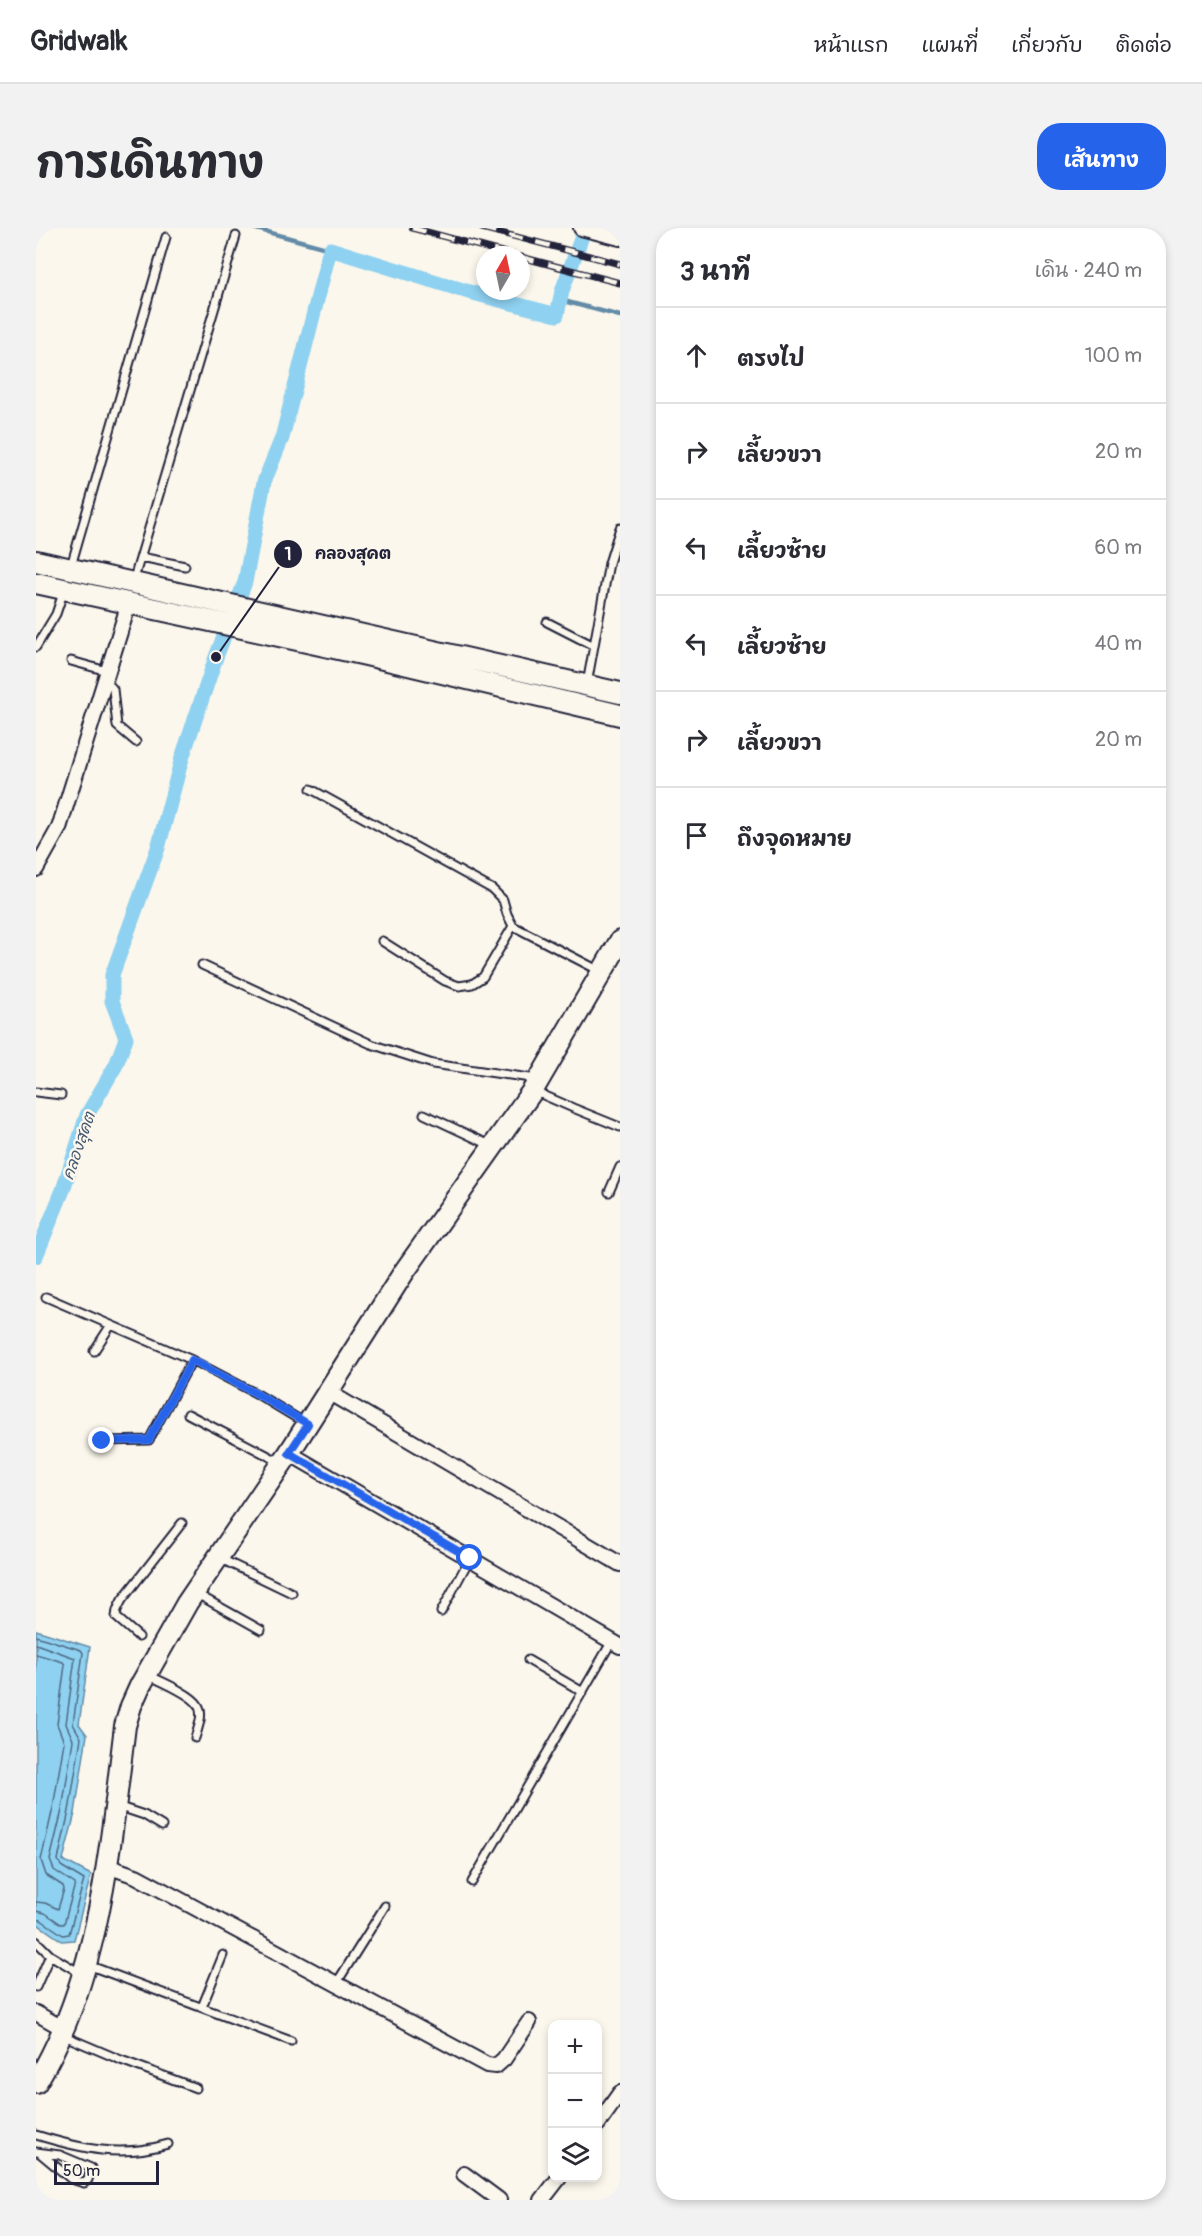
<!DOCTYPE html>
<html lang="th">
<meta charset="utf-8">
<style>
body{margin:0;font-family:Pangolin,"Playpen Sans Thai",sans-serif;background:#f2f2f3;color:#2b2b33}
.controls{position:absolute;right:18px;bottom:18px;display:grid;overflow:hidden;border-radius:12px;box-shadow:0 3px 9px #0003}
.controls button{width:54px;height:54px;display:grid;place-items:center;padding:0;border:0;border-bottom:2px solid #e1e1e2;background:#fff;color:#2b2b33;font:30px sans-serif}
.compass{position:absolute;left:440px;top:18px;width:54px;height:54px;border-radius:50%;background:#fff;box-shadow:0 3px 9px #0003;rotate:9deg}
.scale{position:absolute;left:18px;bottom:15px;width:105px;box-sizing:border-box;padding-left:6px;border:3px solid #22223b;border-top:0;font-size:16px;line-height:21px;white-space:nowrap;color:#22223b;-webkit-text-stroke:4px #fbf7ec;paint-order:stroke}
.stop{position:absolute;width:18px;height:18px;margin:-14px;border:4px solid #2563eb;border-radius:50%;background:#fff}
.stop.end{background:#2563eb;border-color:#fff;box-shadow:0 2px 6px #0008}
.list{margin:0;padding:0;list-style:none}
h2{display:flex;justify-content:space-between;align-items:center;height:78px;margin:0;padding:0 24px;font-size:26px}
h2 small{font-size:20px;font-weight:400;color:#7c7c81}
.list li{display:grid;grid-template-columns:39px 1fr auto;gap:18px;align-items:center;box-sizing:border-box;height:96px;padding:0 24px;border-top:2px solid #e1e1e2}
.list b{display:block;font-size:22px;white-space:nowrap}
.list em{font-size:20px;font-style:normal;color:#7c7c81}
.icon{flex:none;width:33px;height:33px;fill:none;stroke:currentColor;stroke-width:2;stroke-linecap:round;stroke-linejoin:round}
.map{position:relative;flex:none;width:584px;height:1972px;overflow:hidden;border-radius:24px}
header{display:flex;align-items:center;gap:36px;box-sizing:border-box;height:84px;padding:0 30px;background:#fff;border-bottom:2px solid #e1e1e2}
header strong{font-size:28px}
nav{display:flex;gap:33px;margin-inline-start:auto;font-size:21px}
.intro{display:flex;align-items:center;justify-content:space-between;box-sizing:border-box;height:144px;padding:0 36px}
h1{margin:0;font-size:42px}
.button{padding:15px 27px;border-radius:24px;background:#2563eb;color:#fff;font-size:21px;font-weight:700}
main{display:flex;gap:36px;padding:0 36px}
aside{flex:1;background:#fff;border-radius:24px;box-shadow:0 3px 9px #0003}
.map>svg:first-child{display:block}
</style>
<header>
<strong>Gridwalk</strong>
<nav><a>หน้าแรก</a><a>แผนที่</a><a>เกี่ยวกับ</a><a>ติดต่อ</a></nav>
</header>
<div class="intro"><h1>การเดินทาง</h1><a class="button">เส้นทาง</a></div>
<main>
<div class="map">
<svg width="584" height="1972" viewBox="0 0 584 1972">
<rect width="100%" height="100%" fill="#fbf7ec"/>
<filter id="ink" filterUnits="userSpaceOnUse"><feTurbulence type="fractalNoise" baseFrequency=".0167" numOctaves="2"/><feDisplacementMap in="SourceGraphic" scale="12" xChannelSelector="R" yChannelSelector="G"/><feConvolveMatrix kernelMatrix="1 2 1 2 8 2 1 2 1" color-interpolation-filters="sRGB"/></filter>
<g filter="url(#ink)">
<path fill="#8fd1f0" stroke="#638ba8" stroke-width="1.5" d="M0,1402l54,17 -11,77 8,11 -12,78 -12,47 28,15 -17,65 -12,1 -26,-18z"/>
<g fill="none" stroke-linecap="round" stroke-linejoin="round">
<path stroke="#4e6883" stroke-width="1.5" d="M0,1408l45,14 2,3 -10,71 8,14 -12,73 -11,49 3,6 23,14 -15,54 -6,1 -22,-15 -5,-1
M0,1416l39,14 -9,66 7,16 -11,70 -12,50 4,10 21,14 -11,40h-3l-16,-11 -9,-2
M0,1426l27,8 2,3 -8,59 7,18 -11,66 -12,52 5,15 17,11 1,3 -6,20 -13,-6 -9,-1"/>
<path stroke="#638ba8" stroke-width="4.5" d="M217,0l77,21
M524,72l60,16"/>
<path stroke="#8fd1f0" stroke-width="15" d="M0,1028l27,-66 24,-75 29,-50 10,-27 -14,-37v-26l46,-127 24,-90 34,-101 29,-75 19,-100 18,-44 48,-189 139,43 88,23 5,-24 23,-63"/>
<g stroke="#22223b" stroke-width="11">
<path id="lane" d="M105,329l44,9
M35,338l95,-329
M97,354l103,-346
M511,394l47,24
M0,419l20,-33 8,-24
M35,433l36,10
M70,453l7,8 4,37 19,16
M551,456l22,-121 11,-35
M275,561l181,100 11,11 4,14 6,12 87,45
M346,713l63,40 14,5 13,-2 11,-7 30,-51
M166,737l169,79 62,20 104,15
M498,863l39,17 47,19
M0,864l25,3
M388,886l68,32
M573,964l11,-25
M10,1069l146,63 65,34 48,29
M58,1123l17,-26
M152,1186l92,48
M67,1213l46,-1 43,-80
M183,1330l73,35
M161,1366l64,36
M405,1384l29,-54
M103,1409l-23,-20 1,-7 5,-10 60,-77
M492,1432l55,32
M112,1447c12,6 44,19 50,30 6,9 0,23 -3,33
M81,1578l27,9 18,11
M436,1654l140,-241
M0,1713l14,14
M52,1737l203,76
M300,1756l49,-78
M0,1759l14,-32 30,18
M166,1779l21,-52
M26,1807l59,25 75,28
M0,1907c46,14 85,23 132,9
M0,1924l24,3 31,13 -3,12 -4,3 -13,-4 -30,-25"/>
</g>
<g stroke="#22223b" stroke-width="18">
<path id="street" d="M545,0l39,10
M0,641l23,-41 70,-225
M292,1164l292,172
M253,1225l331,193
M71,1638l29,10 351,189 9,1 8,-7 25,-37
M0,1785l28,16
M562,1896l22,-31
M428,1946l35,26
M506,1972l17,-22"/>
</g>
<g stroke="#22223b" stroke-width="24">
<path id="secondary" d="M0,333l584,132
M0,355l330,72 254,60
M0,1855c64,-106 74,-236 89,-357l6,-20 9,-20 47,-83 102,-150 115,-181 129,-182 87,-149"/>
</g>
<use href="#lane" stroke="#fbf7ec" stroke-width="7"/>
<use href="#street" stroke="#fbf7ec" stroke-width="14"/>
<use href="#secondary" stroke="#fbf7ec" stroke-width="20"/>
<g stroke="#22223b" stroke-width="7">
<path id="rail" d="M376,0l101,27
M446,0l138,36
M485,29l99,26"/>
</g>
<use href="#rail" stroke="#fbf7ec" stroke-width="4.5" stroke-dasharray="14" stroke-linecap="butt"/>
</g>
</g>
<g fill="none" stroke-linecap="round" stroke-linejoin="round" filter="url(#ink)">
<path stroke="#2563eb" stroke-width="8" d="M66,1213l47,-1 43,-80 65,34 51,30 -19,29 181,105"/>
</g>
<g text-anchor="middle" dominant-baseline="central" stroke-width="5" stroke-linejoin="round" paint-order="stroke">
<g font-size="16" font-style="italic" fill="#435771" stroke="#fbf7ec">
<text transform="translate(43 918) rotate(-71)">คลองสุคต</text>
</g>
</g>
<path fill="none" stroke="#22223b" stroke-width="2" d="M180 429L252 326"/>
<g fill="#22223b" stroke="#fbf7ec" stroke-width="2">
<circle cx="180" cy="429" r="6"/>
<circle cx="252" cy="326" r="15"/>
</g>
<g font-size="18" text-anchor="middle" font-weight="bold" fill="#fff">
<text x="252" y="332">1</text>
</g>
<g font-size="16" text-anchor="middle" font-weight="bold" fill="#22223b" stroke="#fbf7ec" stroke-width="5" stroke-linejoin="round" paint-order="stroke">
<text x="317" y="331">คลองสุคต</text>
</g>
</svg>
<div class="controls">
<button>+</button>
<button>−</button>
<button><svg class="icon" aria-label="layers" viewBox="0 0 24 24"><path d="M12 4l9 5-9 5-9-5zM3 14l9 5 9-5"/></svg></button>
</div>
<svg class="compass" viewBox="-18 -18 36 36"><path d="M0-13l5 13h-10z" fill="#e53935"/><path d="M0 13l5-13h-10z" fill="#7c7c81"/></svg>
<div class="scale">50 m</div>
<div class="stop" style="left:434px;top:1330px"></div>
<div class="stop end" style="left:66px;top:1213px"></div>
</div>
<aside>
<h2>3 นาที<small>เดิน · 240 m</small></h2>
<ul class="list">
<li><svg class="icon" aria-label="ahead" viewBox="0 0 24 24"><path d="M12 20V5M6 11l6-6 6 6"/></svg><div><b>ตรงไป</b></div><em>100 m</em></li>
<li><svg class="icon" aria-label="right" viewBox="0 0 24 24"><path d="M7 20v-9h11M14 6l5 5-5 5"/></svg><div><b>เลี้ยวขวา</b></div><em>20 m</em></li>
<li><svg class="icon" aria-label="left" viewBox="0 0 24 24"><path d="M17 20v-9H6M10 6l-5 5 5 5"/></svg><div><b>เลี้ยวซ้าย</b></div><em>60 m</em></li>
<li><svg class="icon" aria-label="left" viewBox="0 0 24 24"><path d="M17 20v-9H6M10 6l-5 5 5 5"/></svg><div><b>เลี้ยวซ้าย</b></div><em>40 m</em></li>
<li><svg class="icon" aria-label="right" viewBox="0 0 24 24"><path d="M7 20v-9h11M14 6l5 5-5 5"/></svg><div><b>เลี้ยวขวา</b></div><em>20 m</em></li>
<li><svg class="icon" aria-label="arrive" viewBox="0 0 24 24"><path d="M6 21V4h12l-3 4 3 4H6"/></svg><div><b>ถึงจุดหมาย</b></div></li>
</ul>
</aside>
</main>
